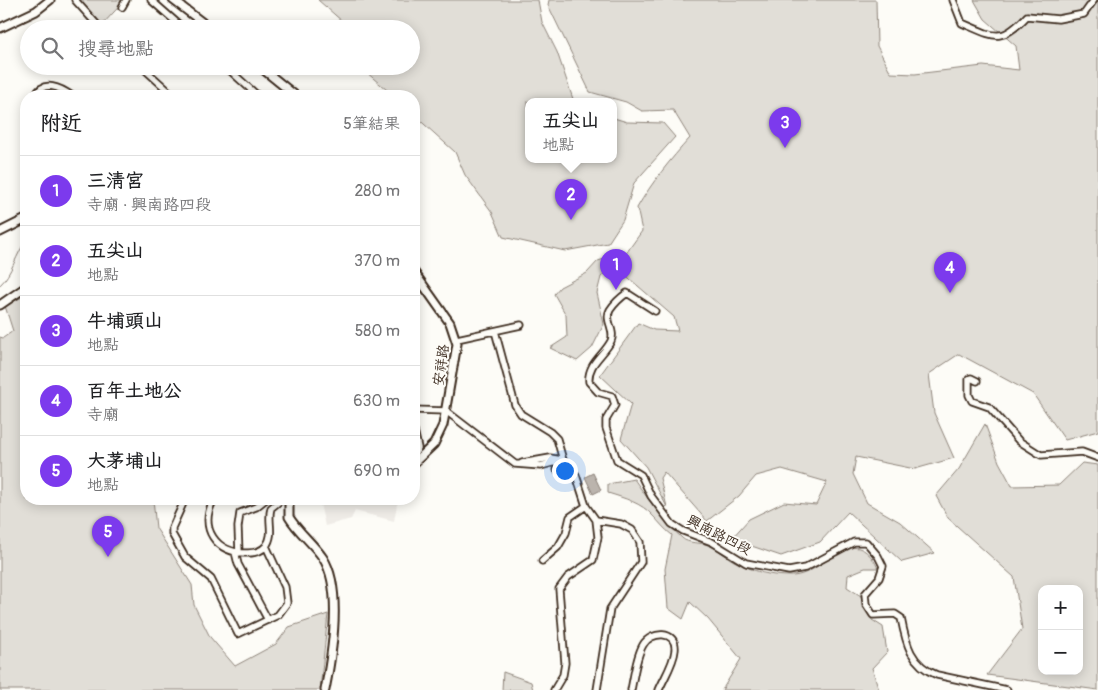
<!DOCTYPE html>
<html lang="zh-TW">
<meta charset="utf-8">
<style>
body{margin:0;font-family:Pangolin,"LXGW WenKai TC",sans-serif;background:#f6f6f6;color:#202124}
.controls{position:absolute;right:15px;bottom:15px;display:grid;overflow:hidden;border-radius:10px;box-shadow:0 2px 12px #0003}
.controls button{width:45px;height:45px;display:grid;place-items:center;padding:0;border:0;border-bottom:1px solid #e0e0e0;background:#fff;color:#202124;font:25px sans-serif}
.you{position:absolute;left:564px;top:470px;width:18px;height:18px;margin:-12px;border:4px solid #fff;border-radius:50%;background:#1a73e8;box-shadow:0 0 0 8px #1a73e833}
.badge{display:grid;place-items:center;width:32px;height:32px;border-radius:50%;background:#7c3aed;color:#fff;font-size:16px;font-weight:700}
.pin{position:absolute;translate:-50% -41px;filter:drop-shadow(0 1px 2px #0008)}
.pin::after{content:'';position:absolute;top:26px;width:18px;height:15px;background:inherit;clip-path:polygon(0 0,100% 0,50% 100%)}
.popup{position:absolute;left:525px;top:98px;width:92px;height:65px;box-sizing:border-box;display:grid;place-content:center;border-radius:10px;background:#fff;filter:drop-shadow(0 1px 4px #0005);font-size:16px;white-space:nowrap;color:#757577}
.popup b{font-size:19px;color:#202124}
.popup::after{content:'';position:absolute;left:50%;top:100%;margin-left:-10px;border:10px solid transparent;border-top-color:#fff}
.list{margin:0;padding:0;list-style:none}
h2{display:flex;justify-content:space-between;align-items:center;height:65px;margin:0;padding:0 20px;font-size:21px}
h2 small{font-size:16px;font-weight:400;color:#757577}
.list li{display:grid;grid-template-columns:32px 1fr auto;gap:15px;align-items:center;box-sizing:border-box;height:70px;padding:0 20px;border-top:1px solid #e0e0e0}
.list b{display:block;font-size:19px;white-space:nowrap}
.list p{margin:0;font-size:16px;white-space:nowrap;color:#757577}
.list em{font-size:16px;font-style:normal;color:#757577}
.icon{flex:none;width:28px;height:28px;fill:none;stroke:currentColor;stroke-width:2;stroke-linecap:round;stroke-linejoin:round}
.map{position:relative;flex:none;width:1098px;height:690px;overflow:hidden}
.search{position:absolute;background:#fff;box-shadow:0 2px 12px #0003;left:20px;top:20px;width:400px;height:55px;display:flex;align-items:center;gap:12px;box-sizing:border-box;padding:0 18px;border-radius:28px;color:#757577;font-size:19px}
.panel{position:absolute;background:#fff;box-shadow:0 2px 12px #0003;left:20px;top:90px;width:400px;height:415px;border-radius:20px}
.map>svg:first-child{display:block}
</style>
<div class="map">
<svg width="1098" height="690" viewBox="0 0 1098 690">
<rect width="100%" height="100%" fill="#fdfcf7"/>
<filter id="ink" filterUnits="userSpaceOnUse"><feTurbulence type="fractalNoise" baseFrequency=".02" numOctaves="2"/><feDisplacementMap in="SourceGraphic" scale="10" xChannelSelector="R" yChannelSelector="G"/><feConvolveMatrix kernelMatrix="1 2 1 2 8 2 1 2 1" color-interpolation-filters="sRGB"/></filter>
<g filter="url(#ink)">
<path fill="#efece7" d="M319,499h79l-4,22 -39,-10 -4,8 -26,7z"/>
<path fill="#e1ded7" stroke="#8e847a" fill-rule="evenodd" d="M79,0h46l-23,25z
M318,0h220l4,22 15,30 16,47 4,2h-49v58h86v-41l13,4 36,1 12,14 -41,46 -11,37 -15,23 -43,8 -62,-14 -11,-25 -27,-37 -10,-23 -41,-37v-19h-20l-35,-30h52v-37h-65l-3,-7z
M549,0h327l1,46 14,27 24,1 68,-8 36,4 -3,-24 -31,-27 -11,-19h124v431l-33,9 -32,-46 -74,-40 -30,20 5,39 20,45 -39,11 -59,-12 -3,17 14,29 33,19 35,31 -33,9 -54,-50 -28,30 -39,14 -50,-17 18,-20 35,-17 32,3 11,-23 -45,-13 -26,7 -17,20 -32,25 -43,-49 -4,6 7,29 -21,-40 -25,-28 10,-35 -31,-29 38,-52 16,7 24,1 -4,-14 -51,-44 -12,-7 -10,11 -4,16 7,31 -12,24 -15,13 -27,-13 17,-11 -1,-22 -12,-21 6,-7 27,-14 11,-12 29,-9 15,-21 -5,-23c15,-26 33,-48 53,-70l-17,-28 -31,1 -16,-9 -36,-10 -42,-87z
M26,295v204h127l3,29 36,57 2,20 16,32 25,29 41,-22 13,-17 39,-13 -8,76h-320v-353l3,1 10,-7 -8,-25z
M985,424l14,38 13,24 47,-1 23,-22 16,2v225l-111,-15 35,-46 -8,-52 -66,-59 -12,-22 23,-27zM1042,589h37v82h-37z
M634,479c14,20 30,43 48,59 6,6 18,4 26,7 9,3 17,11 26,16 21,11 35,15 58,15 33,-1 61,-58 86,-8h-13l-17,7 -1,12 14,9 11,24 11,7 4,25 -15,16 7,22h-157l19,-31 -33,-40 -18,-17 -7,17 -15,-11 -3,-39 7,-34c-8,-6 -12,-12 -19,-19 -11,-13 -29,-18 -45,-23v-9z
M503,672l28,10 2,8h-31z"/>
<path fill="#bbb4ad" stroke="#887d74" d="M593,473l8,17 -8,4 -8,-17z"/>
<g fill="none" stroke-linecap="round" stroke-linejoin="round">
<path stroke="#887d74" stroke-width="1" d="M0,285c12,-11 16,-31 26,-44"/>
<g stroke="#3b2a1e" stroke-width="9">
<path id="minor" d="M75,0l26,29
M151,0l33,29
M953,0l9,23c33,14 39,21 65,-7l31,3 26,-5 10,-14
M122,7l4,-7
M141,66l33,30
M225,66l33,30
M35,96c8,-17 26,-8 37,0
M655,311l-28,-18c-7,5 -13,11 -17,17 -6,11 6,20 1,31 -7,14 -24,23 -22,41l9,10 14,4 3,9 -9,15v8l11,32 24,15 10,21 21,28 11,7 29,11 34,21 43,8 16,-3 49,-26h12l12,14 5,10 -4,12 -14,16 1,10 7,11 22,-1 6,4c5,26 10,47 36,57l70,15
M495,331l20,74 6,9 29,18 7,7 6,21 13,15 10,31 10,14 25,4 11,6 8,12 1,20 -31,47 -13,81
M457,339l64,-14
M977,381l-6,-3 -2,1v16l3,6 17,6 30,34 22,14 41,-3 16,6
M414,410l32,1 69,53 26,2 22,-6
M414,430l4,18 -4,7
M522,463l28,-5 12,2
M557,470l6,-10
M185,499l-13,29v6l13,23 26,22 27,55 40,-19 9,-12 -2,-16 -19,-41
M214,499c-16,29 2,55 34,54 7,0 13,-1 18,-7 9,-12 1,-25 5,-38l11,-9
M235,552l3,12 30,56
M239,553l-1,-26 2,-14 16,-6 10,-8
M542,561l16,-14 8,-14 4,-16 16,-11
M554,690l9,-15 2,-12 -6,-74 9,-12 25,-17 5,-23 -2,-17
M631,690c3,-14 5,-33 12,-45 8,-14 34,-15 32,5 -1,13 -11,28 -16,40"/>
</g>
<g stroke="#3b2a1e" stroke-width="11">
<path id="tertiary" d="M173,0l38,29
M0,28l36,-17 14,-11
M259,66l37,30
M0,232l26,-13
M414,272l36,51 7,21 -14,81 -9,19 -20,19
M0,305l26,-18
M289,499v18c9,15 24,26 34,41 20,31 9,97 2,132"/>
</g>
<use href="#minor" stroke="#fdfcf7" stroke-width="5.5"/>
<use href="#tertiary" stroke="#fdfcf7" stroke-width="7"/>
</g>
</g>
<g text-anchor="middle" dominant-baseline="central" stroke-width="4" stroke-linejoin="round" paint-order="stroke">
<g font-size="14" fill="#3b2a1e" stroke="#fdfcf7">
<text transform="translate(441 365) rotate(-82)">安祥路</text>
<text transform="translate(719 535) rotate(27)">興南路四段</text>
</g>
</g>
</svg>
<div class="controls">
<button>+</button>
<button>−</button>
</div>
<div class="you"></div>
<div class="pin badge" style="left:616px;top:290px">1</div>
<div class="pin badge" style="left:571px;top:220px">2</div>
<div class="popup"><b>五尖山</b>地點</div>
<div class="pin badge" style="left:785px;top:148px">3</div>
<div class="pin badge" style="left:950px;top:293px">4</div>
<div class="pin badge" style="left:108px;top:557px">5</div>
<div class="search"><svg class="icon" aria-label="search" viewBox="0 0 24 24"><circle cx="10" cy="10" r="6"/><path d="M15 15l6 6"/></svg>搜尋地點</div>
<section class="panel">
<h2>附近<small>5筆結果</small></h2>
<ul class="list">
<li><span class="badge">1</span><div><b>三清宮</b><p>寺廟 · 興南路四段</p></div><em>280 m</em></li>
<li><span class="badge">2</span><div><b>五尖山</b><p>地點</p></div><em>370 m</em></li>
<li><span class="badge">3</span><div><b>牛埔頭山</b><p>地點</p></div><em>580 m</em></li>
<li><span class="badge">4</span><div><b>百年土地公</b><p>寺廟</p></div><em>630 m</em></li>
<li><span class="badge">5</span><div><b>大茅埔山</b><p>地點</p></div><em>690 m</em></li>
</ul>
</section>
</div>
